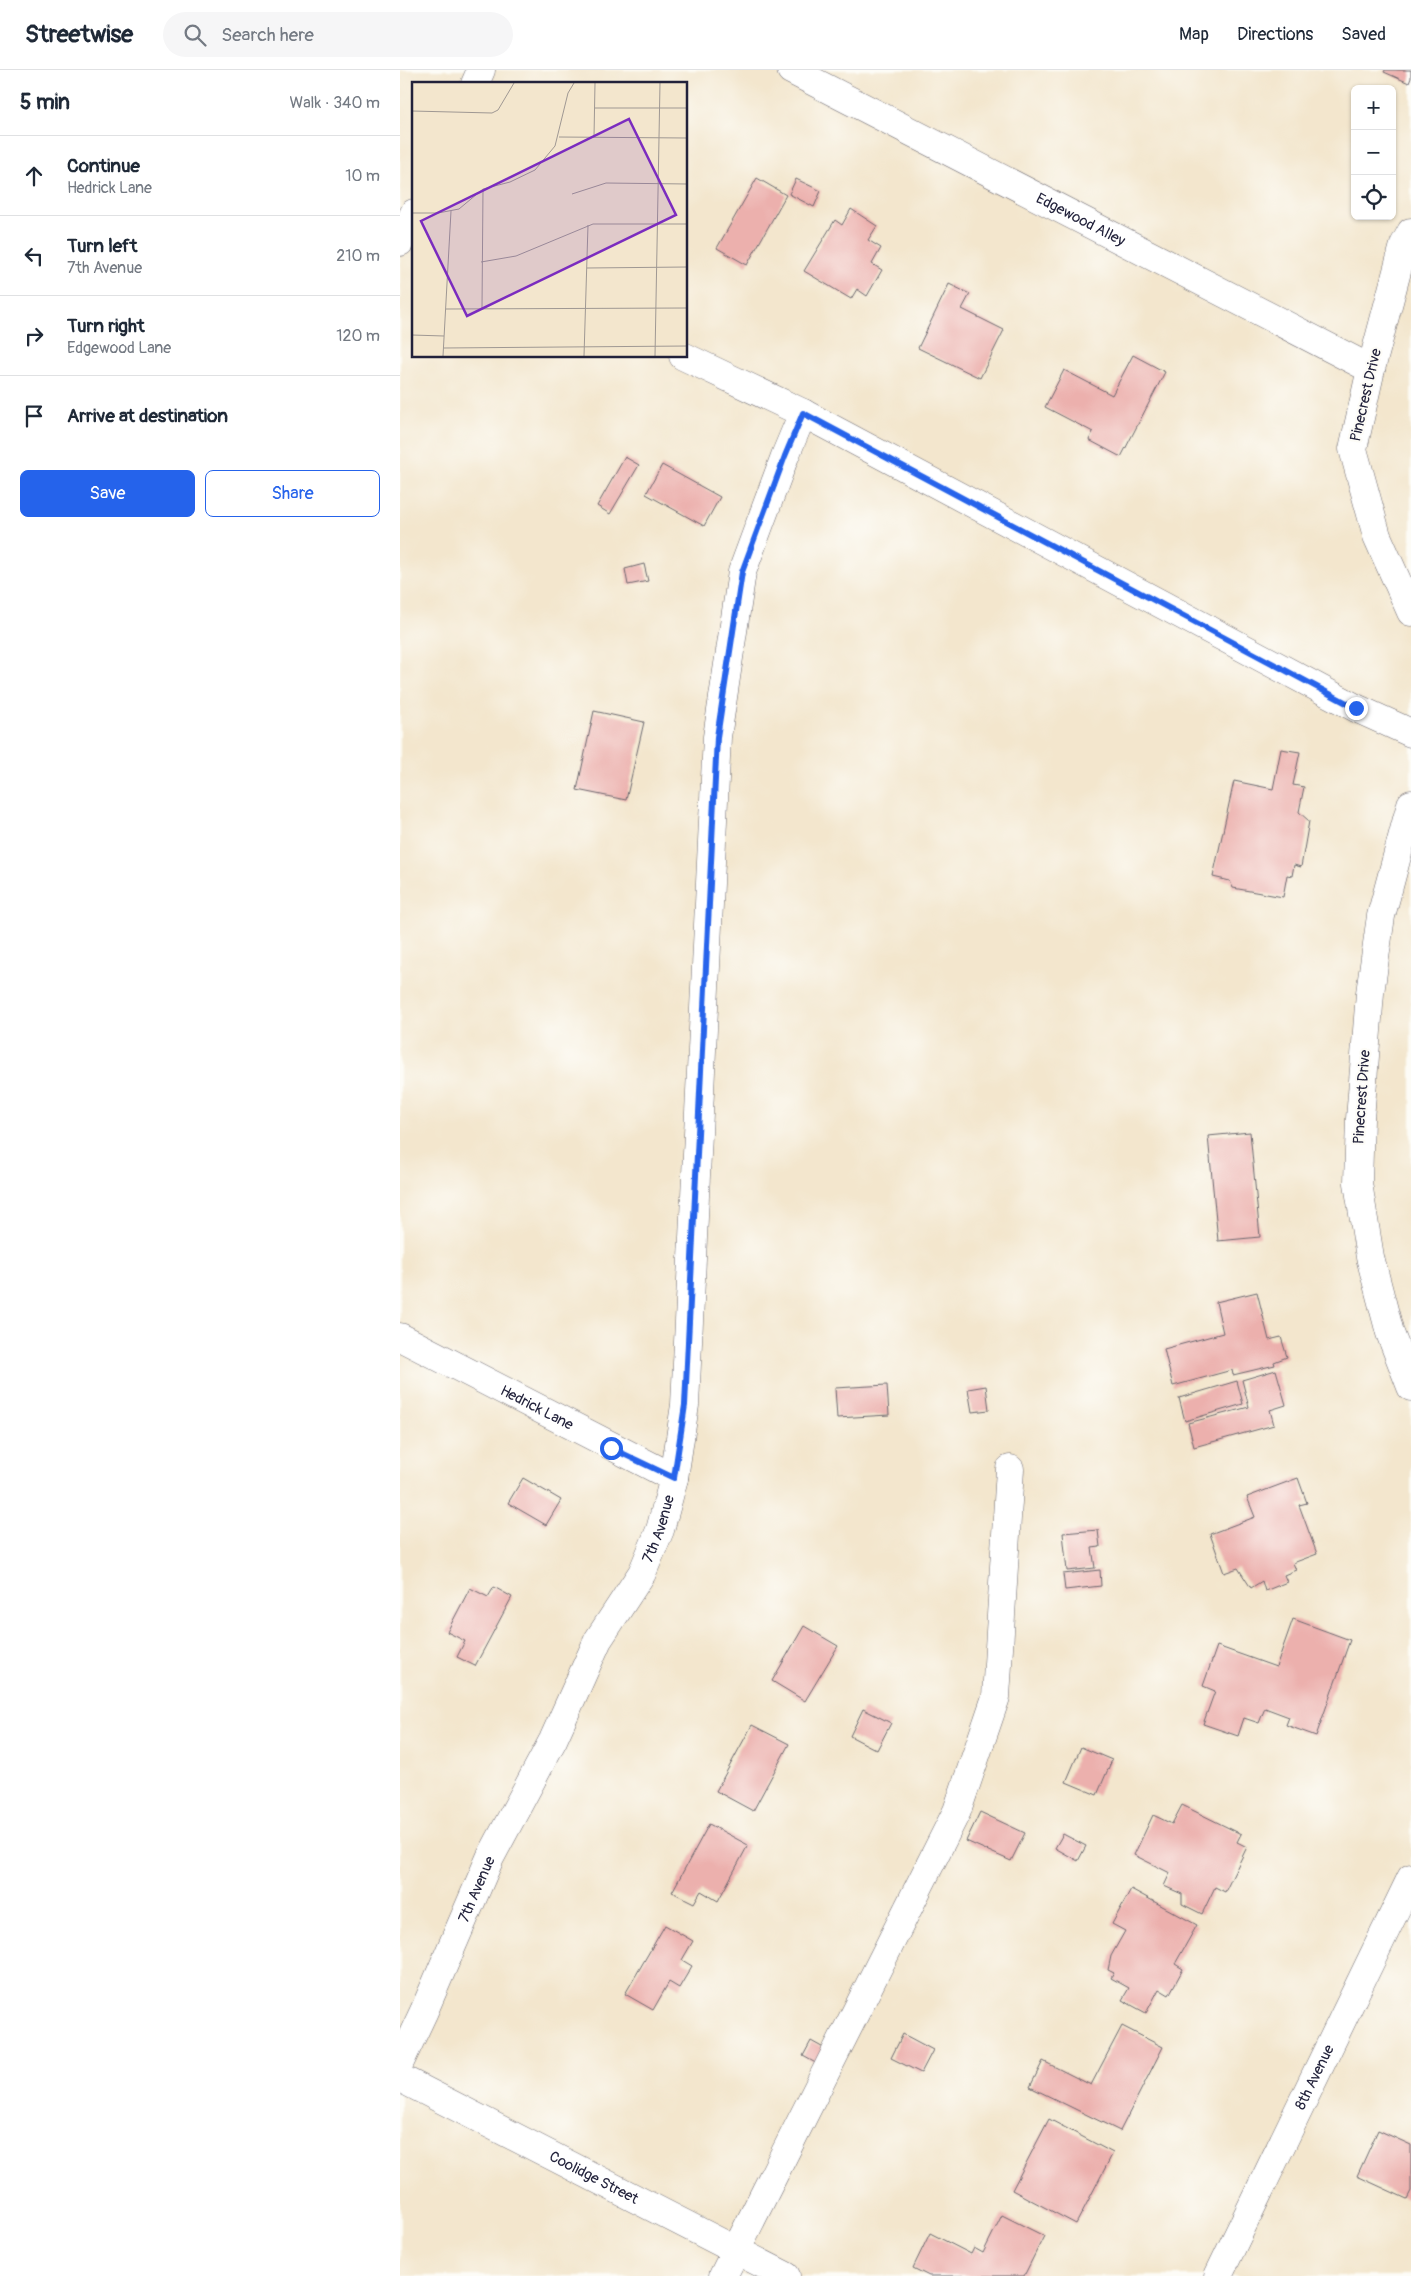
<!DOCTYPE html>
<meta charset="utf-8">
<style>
body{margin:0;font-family:Pangolin,sans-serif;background:#f6f6f7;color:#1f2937}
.controls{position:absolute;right:15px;top:15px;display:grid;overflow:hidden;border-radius:8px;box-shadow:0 1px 4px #0004}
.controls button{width:45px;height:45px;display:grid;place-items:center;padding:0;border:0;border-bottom:1px solid #e0e1e3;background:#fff;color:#1f2937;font:25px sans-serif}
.stop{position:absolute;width:15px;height:15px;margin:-11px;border:4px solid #2563eb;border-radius:50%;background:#fff}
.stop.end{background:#2563eb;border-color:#fff;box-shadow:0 1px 5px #0008}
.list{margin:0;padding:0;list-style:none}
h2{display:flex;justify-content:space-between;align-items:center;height:65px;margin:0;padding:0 20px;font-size:21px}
h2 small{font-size:16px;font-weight:400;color:#747a83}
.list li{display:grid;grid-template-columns:32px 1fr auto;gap:15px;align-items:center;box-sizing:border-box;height:80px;padding:0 20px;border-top:1px solid #e0e1e3}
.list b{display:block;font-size:19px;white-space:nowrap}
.list p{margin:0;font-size:16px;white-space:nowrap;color:#747a83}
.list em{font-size:16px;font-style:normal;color:#747a83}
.actions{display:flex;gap:10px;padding:15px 20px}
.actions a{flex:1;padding:11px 0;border:1px solid #2563eb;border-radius:8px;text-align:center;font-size:18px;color:#2563eb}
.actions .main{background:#2563eb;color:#fff}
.icon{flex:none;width:28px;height:28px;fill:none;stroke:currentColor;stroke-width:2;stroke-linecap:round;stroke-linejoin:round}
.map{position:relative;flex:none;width:1011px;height:2206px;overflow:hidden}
header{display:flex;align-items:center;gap:30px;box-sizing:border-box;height:70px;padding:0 25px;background:#fff;border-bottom:1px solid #e0e1e3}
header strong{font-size:24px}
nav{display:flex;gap:28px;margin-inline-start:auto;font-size:18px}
.search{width:350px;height:45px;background:#f6f6f7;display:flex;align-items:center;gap:12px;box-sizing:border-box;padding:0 18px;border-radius:28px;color:#747a83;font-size:19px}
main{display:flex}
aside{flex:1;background:#fff}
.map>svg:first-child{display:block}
</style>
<header>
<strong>Streetwise</strong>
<div class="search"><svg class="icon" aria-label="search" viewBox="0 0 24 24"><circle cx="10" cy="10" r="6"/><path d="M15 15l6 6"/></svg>Search here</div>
<nav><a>Map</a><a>Directions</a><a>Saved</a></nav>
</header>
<main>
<aside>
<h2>5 min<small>Walk · 340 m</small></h2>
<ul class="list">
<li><svg class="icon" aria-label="ahead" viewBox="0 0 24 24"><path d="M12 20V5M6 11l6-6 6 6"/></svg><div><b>Continue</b><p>Hedrick Lane</p></div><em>10 m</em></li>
<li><svg class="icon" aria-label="left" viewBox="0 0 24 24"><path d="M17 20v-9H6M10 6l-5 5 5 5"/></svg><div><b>Turn left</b><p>7th Avenue</p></div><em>210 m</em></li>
<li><svg class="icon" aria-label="right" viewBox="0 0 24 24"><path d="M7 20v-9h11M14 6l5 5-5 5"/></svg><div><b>Turn right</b><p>Edgewood Lane</p></div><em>120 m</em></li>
<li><svg class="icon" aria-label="arrive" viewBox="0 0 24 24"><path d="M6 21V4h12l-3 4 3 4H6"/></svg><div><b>Arrive at destination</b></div></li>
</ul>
<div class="actions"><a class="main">Save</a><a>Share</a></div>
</aside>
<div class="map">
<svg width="1011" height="2206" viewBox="0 0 1011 2206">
<rect width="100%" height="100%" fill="#fdfcf7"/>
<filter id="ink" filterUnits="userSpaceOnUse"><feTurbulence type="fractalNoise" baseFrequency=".02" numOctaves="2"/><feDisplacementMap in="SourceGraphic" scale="10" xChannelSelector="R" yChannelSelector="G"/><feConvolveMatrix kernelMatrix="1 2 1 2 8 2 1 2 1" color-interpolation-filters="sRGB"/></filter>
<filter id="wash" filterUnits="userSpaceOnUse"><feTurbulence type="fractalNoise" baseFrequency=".0096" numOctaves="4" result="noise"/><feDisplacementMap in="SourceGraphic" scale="20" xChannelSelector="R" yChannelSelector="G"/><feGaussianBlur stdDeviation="1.12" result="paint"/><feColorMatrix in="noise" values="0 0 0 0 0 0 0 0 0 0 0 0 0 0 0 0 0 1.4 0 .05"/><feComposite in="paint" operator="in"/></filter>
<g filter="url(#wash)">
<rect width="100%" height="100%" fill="#f3e6cd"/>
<g id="blocks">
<path fill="#ecb0ad" d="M985,0h26v8l-2,5 -25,-11z
M357,108l29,17 -39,70 -30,-17z
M396,109l25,12 -7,16 -25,-13z
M451,139l26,17 -9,14 13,8 -9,16 10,6 -15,26 -10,-7 -6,10 -47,-28 31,-51 7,5z
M549,214l21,10 -8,15 42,21 -24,48 -62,-30z
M733,285l32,17 -44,85 -32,-17 4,-8 -48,-25 19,-37 48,25z
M225,387l14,8 -29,49 -13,-8z
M262,395l58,32 -16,29 -58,-32z
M244,494l4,17 -20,4 -3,-16z
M194,641l50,11 -18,78 -49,-10z
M881,679l19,3 -7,33 11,2 -5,25 10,9 -8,46 -7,-2 -2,11 -5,-1 -4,22 -50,-9 -3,-7 -17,-4 21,-96 39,8z
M850,1062l10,105 -42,4 -10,-105z
M857,1222l12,48 12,-3 6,20 -13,5 1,3 -42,10 -1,-5 -59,16 -9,-37 59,-16 -7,-31z
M876,1300l10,35 -16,5 4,15 -80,22 -6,-24 61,-16 -7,-27z
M837,1311l6,23 -58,17 -6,-23z
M487,1315l2,30 -52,3 -2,-30z
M586,1316l3,24 -17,2 -4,-23z
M123,1408l38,22 -15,25 -38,-22z
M898,1408l9,25 -8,2 18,49 -24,9 3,7 -12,5 3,7 -22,9 -3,-10 -11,7 -13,-20 -14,5 -14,-39 45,-17 -8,-20z
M698,1460l2,17 -8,1 3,20 -28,3 -4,-38z
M700,1500l1,16 -36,4 -2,-16z
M94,1517l18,10 -37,69 -18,-9 8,-16 -18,-9 23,-44 18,9z
M893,1549l57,21 -34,96 -30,-11 3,-8 -24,-9 -6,15 -15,-5 -6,18 -35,-12 12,-33 -12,-5 14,-40 59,21z
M404,1556l34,20 -33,55 -33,-20z
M463,1639l28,14 -14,27 -27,-14z
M352,1655l37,19 -36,67 -37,-20z
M681,1677l31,13 -15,35 -31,-13z
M782,1735l59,29 -4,8 10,5 -22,45 -10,-5 -13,27 -20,-10v-10l-18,-8 6,-13 -36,-18 19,-40 19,9z
M580,1742l45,21 -14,28 -45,-20z
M309,1754l39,21 -30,56 -17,-10 -7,12 -22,-11z
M663,1764l23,12 -8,15 -23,-13z
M731,1819l66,36 -22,39 8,5 -14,26 -10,-6 -13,24 -24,-13 7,-12 -18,-10 3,-5 -6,-3 3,-14 14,-25 -13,-7z
M265,1855l28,16 -11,19 10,6 -13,22 -10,-6 -16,28 -28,-16z
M722,1956l41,21 -43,84 -90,-44 13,-26 48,24z
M503,1964l30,16 -12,23 -30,-15z
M411,1971l18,10 -8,15 -18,-10z
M649,2049l64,34 -37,71 -64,-34z
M978,2060l33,15v46l-4,8 -50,-23z
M602,2145l42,21 -20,40h-95l-16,-8 17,-35 41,21 3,-6 9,5z"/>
</g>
</g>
<g filter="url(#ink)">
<use href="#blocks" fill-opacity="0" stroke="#6b676e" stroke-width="1"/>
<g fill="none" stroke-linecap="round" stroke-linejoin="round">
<g stroke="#6b676e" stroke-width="29">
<g id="minor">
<path id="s1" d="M391,0l580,299"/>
<path d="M75,14l6,-14"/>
<path d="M1011,162l-7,13 -33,124 -18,80 24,87 34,76"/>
<path d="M0,172l14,-29"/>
<path d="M283,286l120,57 553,295 55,25"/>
<path d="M1011,734l-30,112 -11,77 -10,126 -2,64 12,74 20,76 21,54"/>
<path id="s2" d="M0,1267l274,141"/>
<path id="s3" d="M0,1992l24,-51 66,-153 63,-118 45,-100 44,-67 18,-43 14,-52 11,-73 32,-668 25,-165 43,-116 18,-43"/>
<path id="s4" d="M0,2008l386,198"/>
<path d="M323,2206l234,-465 39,-114 14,-228"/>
<path id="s5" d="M818,2206l193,-398"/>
</g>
</g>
<use href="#minor" stroke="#fff" stroke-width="28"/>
</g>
</g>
<g fill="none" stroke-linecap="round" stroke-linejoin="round" filter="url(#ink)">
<path stroke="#2563eb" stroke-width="6" d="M211,1378l63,30 11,-73 32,-668 25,-165 43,-116 18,-43 553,295"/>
</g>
<g text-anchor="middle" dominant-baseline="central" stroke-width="4.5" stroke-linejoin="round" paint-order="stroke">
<g font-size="15" fill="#22223b" stroke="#fdfcf7">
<text stroke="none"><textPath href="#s1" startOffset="326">Edgewood Alley</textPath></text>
<text transform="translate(966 325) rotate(-77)">Pinecrest Drive</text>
<text transform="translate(962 1027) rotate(-86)">Pinecrest Drive</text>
<text stroke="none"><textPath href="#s2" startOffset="154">Hedrick Lane</textPath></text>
<text stroke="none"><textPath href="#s3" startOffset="594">7th Avenue</textPath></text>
<text stroke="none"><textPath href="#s3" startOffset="189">7th Avenue</textPath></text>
<text stroke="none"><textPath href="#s5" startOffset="221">8th Avenue</textPath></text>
<text stroke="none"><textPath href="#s4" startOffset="218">Coolidge Street</textPath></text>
</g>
</g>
<g transform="translate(12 12)">
<rect width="275" height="275" fill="#f3e6cd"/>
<path fill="none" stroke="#9f9893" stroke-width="1" d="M183,26h92M0,29l80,2 6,-3 16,-27M147,55l128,1M182,55l1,-54M160,112l34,-11 81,1M0,131h26l21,-4 24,-20 27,-7 25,-12 20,-24 13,-53 6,-10M69,180l35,-6 77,-32h94M175,186l100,-1M70,226l1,-119M34,227l241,-1M0,253l32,1M32,266l243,-2M31,274l8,-145M172,274l4,-131M243,274l5,-273"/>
<path fill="#7b2cbf" fill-opacity="0.15" stroke="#7b2cbf" stroke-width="2.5" d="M217,37l47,96 -209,101 -46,-95z"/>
<rect width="275" height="275" fill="none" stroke="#22223b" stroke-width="2.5"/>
</g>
</svg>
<div class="controls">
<button>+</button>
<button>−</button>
<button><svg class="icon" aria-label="locate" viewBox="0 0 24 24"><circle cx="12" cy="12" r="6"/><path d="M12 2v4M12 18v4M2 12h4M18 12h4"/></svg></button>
</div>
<div class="stop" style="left:211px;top:1378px"></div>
<div class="stop end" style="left:956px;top:638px"></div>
</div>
</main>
